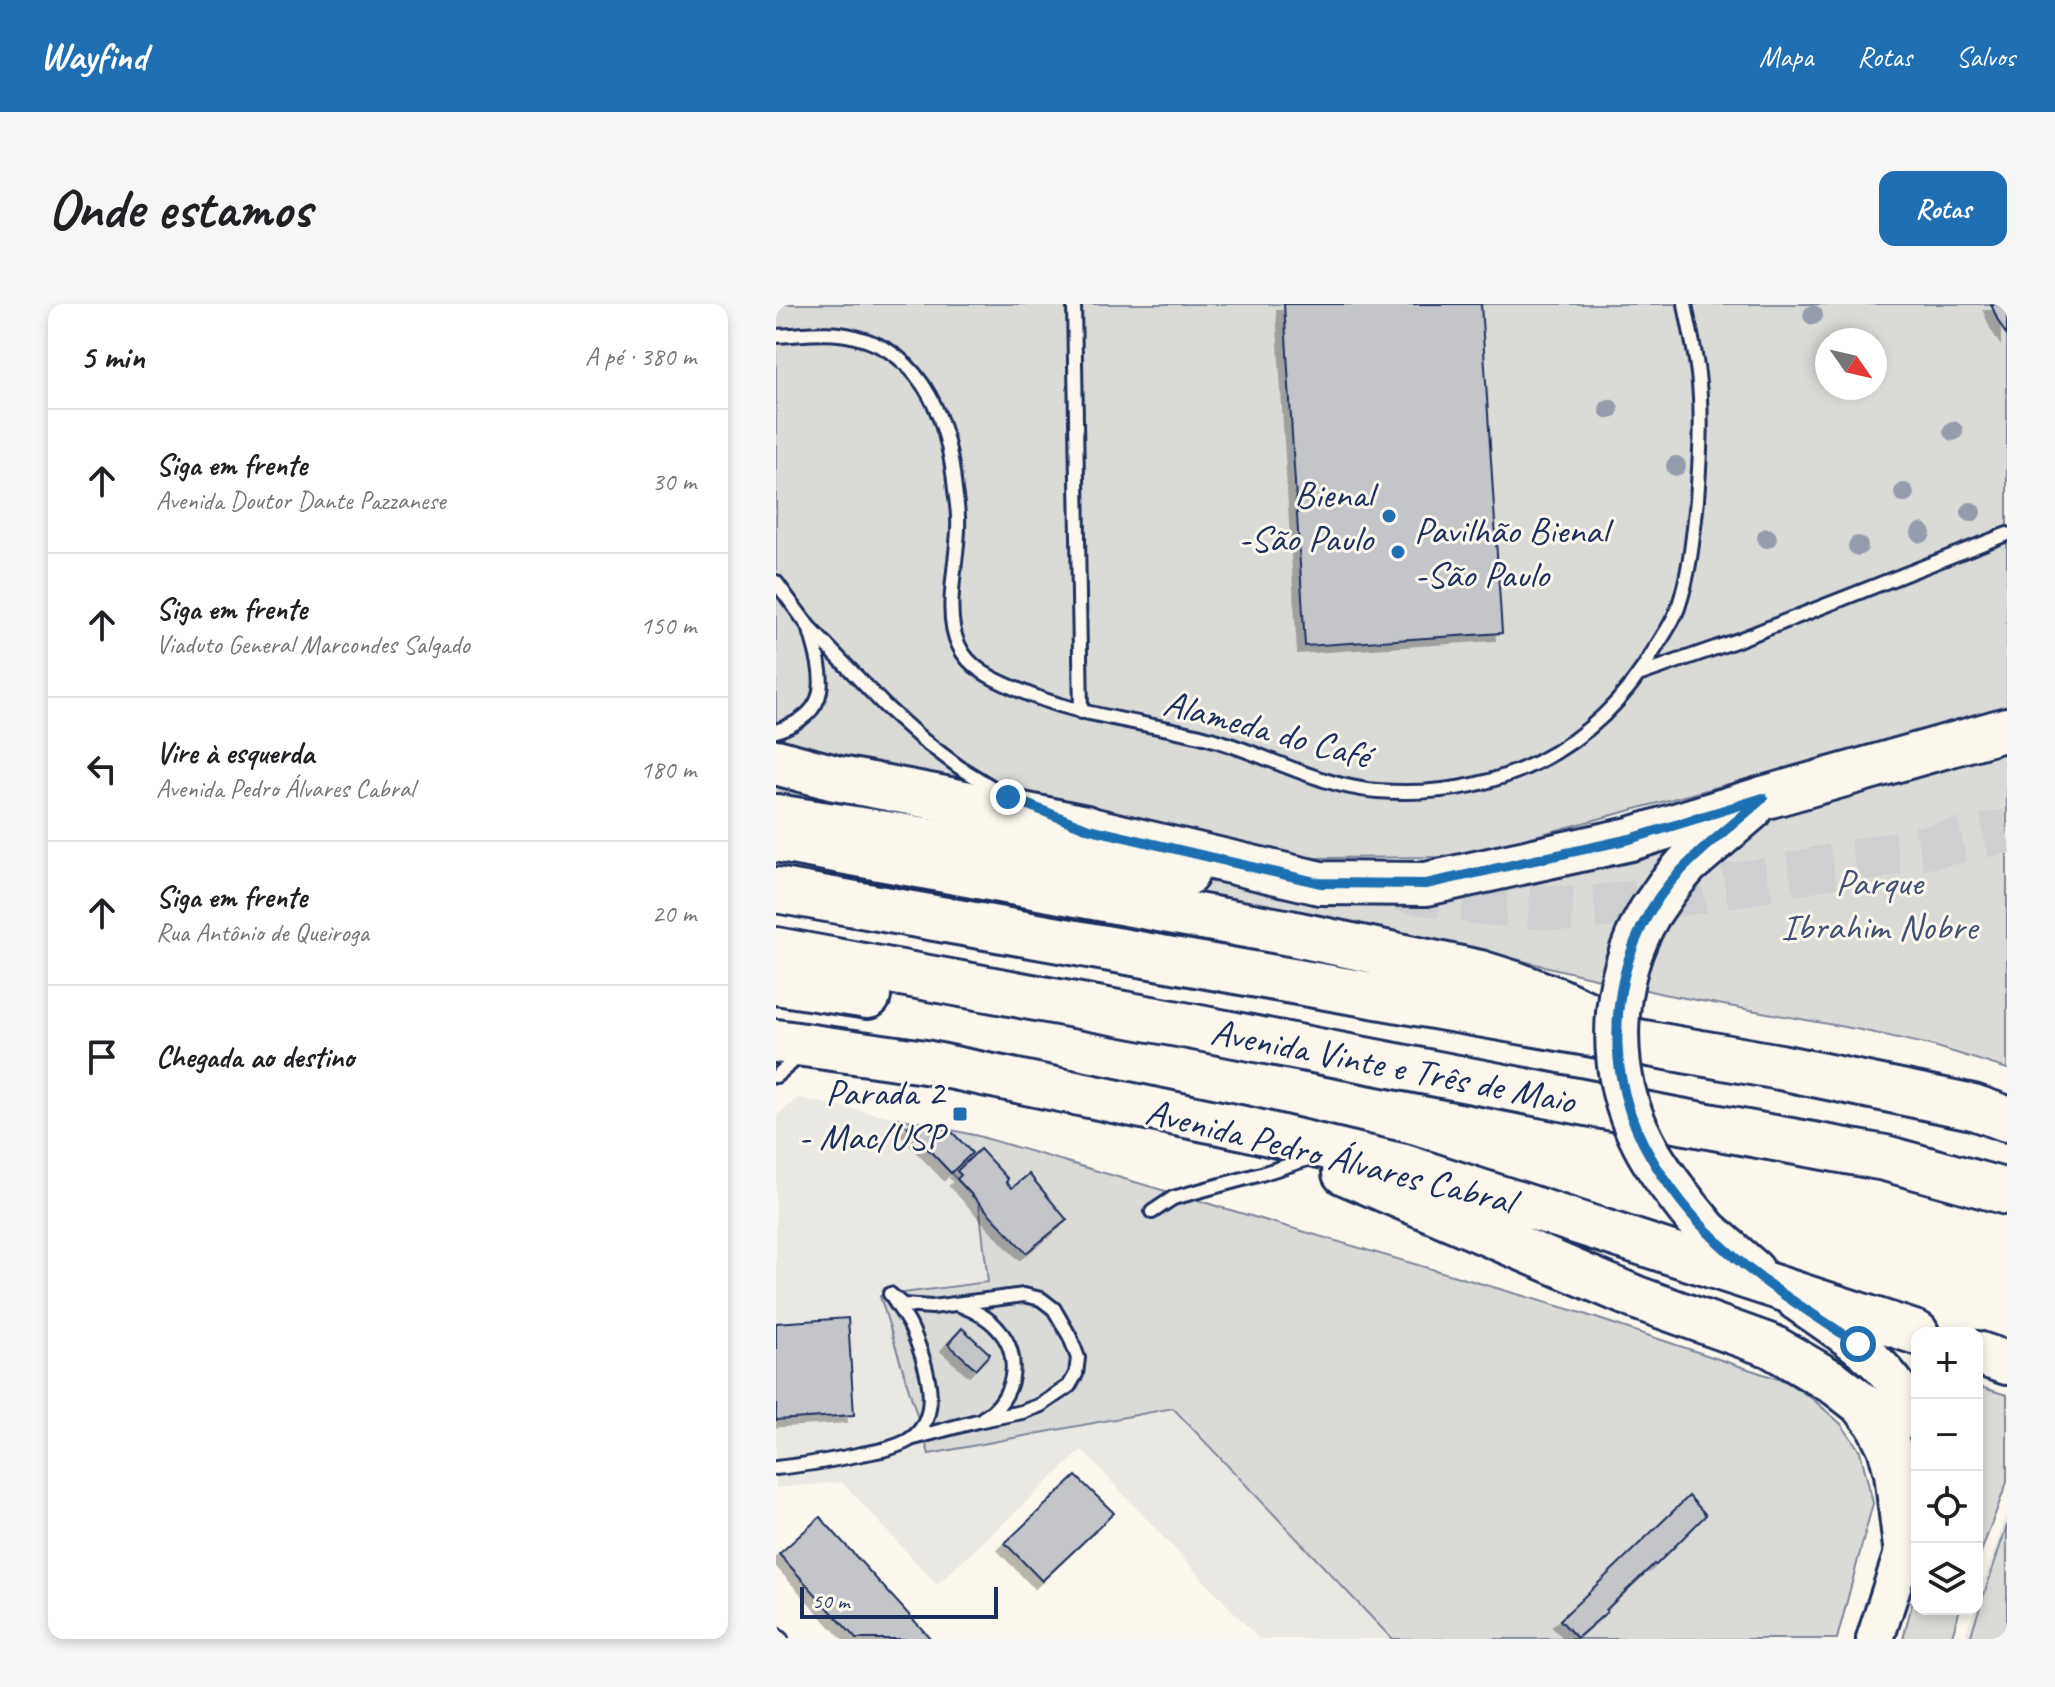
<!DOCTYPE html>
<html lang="pt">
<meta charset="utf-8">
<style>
body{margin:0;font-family:Caveat,sans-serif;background:#f6f6f6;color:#202124}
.controls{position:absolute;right:24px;bottom:24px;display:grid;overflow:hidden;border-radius:16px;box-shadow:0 4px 12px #0003}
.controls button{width:72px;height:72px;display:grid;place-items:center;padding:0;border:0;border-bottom:2px solid #e0e0e0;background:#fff;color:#202124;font:40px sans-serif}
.compass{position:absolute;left:1039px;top:24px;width:72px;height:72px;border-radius:50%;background:#fff;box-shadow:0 4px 12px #0003;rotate:124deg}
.scale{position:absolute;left:24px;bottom:20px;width:198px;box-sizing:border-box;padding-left:8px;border:4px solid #1b2f5e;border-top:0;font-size:22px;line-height:28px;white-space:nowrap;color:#1b2f5e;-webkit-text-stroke:6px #fbf7ec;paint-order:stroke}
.stop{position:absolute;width:24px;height:24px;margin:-18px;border:6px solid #1f6fb2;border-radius:50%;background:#fff}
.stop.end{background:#1f6fb2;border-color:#fff;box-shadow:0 2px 8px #0008}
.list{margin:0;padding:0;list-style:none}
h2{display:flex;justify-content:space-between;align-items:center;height:104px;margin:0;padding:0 32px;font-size:34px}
h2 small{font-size:26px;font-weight:400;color:#757577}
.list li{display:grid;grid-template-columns:52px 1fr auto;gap:24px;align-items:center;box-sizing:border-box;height:144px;padding:0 32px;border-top:2px solid #e0e0e0}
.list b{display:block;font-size:30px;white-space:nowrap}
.list p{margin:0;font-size:26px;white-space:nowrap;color:#757577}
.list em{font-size:26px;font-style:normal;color:#757577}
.icon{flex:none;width:44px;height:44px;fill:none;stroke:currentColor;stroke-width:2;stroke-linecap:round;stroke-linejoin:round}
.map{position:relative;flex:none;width:1231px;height:1335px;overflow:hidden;border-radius:16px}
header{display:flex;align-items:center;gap:48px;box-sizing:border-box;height:112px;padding:0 40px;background:#1f6fb2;color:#fff}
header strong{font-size:38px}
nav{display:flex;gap:44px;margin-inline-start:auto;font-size:28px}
.intro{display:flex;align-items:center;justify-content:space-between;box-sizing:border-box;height:192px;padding:0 48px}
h1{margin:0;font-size:56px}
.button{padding:20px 36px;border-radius:16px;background:#1f6fb2;color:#fff;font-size:28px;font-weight:700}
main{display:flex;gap:48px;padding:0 48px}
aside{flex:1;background:#fff;border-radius:16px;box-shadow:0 4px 12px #0003}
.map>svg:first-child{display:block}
</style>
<header>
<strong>Wayfind</strong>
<nav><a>Mapa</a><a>Rotas</a><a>Salvos</a></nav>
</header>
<div class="intro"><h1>Onde estamos</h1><a class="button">Rotas</a></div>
<main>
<aside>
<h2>5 min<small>A pé · 380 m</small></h2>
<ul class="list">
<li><svg class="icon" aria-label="ahead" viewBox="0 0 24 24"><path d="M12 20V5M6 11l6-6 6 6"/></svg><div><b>Siga em frente</b><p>Avenida Doutor Dante Pazzanese</p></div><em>30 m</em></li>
<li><svg class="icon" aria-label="ahead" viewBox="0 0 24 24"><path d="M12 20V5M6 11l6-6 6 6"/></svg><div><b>Siga em frente</b><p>Viaduto General Marcondes Salgado</p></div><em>150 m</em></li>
<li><svg class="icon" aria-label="left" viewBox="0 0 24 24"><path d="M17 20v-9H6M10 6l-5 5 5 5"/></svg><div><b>Vire à esquerda</b><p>Avenida Pedro Álvares Cabral</p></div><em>180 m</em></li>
<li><svg class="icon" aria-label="ahead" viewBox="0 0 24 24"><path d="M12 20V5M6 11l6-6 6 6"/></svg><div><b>Siga em frente</b><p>Rua Antônio de Queiroga</p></div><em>20 m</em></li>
<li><svg class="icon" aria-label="arrive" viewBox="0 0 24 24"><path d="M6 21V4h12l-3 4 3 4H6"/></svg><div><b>Chegada ao destino</b></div></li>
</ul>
</aside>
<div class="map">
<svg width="1231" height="1335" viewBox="0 0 1231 1335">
<defs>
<filter id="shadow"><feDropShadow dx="-7" dy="7" stdDeviation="0" flood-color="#0004"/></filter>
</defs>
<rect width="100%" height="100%" fill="#fbf7ec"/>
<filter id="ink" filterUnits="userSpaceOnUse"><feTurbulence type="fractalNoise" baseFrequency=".0125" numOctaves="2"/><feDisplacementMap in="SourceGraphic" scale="16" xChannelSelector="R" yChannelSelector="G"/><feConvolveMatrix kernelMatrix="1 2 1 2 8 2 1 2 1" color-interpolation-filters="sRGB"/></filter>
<g filter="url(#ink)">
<path fill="#eae8e2" d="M22,794l101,20 493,521h-133l-177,-189 -145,135 -95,-103 -66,6v-372z
M1231,1210v125h-43l10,-30h3v-9z"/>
<path fill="#dadad7" stroke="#7a849a" stroke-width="2" fill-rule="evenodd" d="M0,0h1231v405l-550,148 -142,1 -220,-37 -258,-60 -61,-21zM1051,36h48v48h-48z
M1231,431v334l-73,-23 -73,-16 -198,-36 -187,-44 -194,-42 -198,-27 3,-14 281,34z
M123,814l79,18 600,176 209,70 27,18 27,24 19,27 13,52 -36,136h-445l-219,-231 -244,46 -49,-158 108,-14 -9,-79z
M1201,1082l30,9v87l-30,81z
M1231,1221v114h-37l4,-14z
M1141,1281v24h43l-9,30h-48z"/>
<path fill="#c3c5c9" stroke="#1b2f5e" stroke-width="2" filter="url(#shadow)" d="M508,0h197l21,329 -197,13z
M1215,0h16v32l-9,-15z
M139,817l36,10 21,22 -21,20 -44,-46z
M204,845l28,30 -2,3 6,6 17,-14 38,46 -41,33 -69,-74 4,-4 -4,-4z
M72,1014l6,97 -78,5v-97z
M186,1024l28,26 -14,15 -28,-25z
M300,1172l38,37 -72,68 -37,-38z
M913,1192l17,19 -50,50 -2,-1 -48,46 1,2 -30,26 -17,-18z
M44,1213l111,122h-75l-77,-85z"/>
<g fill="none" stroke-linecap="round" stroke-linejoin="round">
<path stroke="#cecfd0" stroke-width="44" stroke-dasharray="44 22" stroke-linecap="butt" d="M0,490l170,25
M622,585l94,15 82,5 58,-6 135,-24 240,-48"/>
<g stroke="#1b2f5e" stroke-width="18">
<path id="lane" d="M298,0l7,408
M0,32c25,-1 54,-6 79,1 71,17 94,88 100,153 2,13 4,26 3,39 -1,36 -15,85 1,117 10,22 34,33 55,42 61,28 126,33 190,49 59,15 112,49 173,54 118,9 218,-39 278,-142 8,-13 18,-27 23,-41 12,-35 15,-71 19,-108 3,-43 6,-84 1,-126 -3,-24 -9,-47 -13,-70
M0,278l33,45 76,79 38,34 36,27 44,27
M865,370l97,-34 269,-106
M0,427c58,-19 48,-54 34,-101
M0,772l25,-21
M376,908l21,-14 88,-24 50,-16
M114,990l13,11 29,2 92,-12 17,4 13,10 16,28 8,21 -2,16 -7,12 -28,19 -19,7 -45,9 -67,18
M184,1001c14,6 28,12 38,24 25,27 17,71 -15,89
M0,1164c29,-3 57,-8 86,-14 16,-3 33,-6 47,-14 36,-23 17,-77 4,-108 -4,-11 -13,-22 -19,-32
M0,1331l5,4"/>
</g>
<g stroke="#1b2f5e" stroke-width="42">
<path id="secondary" d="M1020,998c48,33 99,63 121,120
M1099,1335l39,-120"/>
</g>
<g stroke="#1b2f5e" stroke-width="48">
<path id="primary" d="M0,512l327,50 84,8
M310,524l234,55 106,1 204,-45 133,-41 244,-69
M874,608l18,-26 19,-22 63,-54
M0,737l149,21 319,66 160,38 513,167
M568,869l293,125 134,48 65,38 27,21 14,18 12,24 7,26 9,74
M912,904l19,23 46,40
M1201,1049l30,10"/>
</g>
<g stroke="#1b2f5e" stroke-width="50">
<path id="highway" d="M0,458l59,16 110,21 141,29
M0,535l514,94 190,40 35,11 42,16 41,19
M0,586l1004,177 193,40 34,12
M0,646l413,76 486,94 210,38 122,34
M0,678l92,14"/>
</g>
<use href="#lane" stroke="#fbf7ec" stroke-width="12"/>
<use href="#secondary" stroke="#fbf7ec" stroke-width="36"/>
<use href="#primary" stroke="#fbf7ec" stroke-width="42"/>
<use href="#highway" stroke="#fbf7ec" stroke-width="44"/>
<g stroke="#1b2f5e" stroke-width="48" stroke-linecap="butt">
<path id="primary-bridge" d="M874,608c-41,69 -44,159 -7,230 12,24 29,45 45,66"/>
</g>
<use href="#primary-bridge" stroke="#fbf7ec" stroke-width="42"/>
</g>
<g fill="#959cab">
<circle cx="1037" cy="11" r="10"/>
<circle cx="833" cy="105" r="10"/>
<circle cx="1177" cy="127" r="10"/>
<circle cx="900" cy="162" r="10"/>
<circle cx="1128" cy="189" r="10"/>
<circle cx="1195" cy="208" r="10"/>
<circle cx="1145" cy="229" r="10"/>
<circle cx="991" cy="234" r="10"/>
<circle cx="1082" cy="242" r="10"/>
</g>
</g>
<g fill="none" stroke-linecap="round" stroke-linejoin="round" filter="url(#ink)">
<path stroke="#1f6fb2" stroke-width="10" d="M232,493l78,31 234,55 106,1 204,-45 133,-41c-31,28 -67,54 -94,86 -58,71 -68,177 -26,259 15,29 41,65 64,88 43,46 99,78 151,113"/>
</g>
<g fill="#1f6fb2" stroke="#fbf7ec" stroke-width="3">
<circle cx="613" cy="212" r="8"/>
<circle cx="622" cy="248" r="8"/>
<rect x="176" y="802" width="16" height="16" rx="4"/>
</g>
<g text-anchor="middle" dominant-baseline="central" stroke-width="6" stroke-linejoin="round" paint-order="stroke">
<g font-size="38" fill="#1b2f5e" stroke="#fbf7ec" text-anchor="end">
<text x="597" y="190">Bienal<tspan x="597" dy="44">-São Paulo</tspan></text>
<text x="638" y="226" text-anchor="start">Pavilhão Bienal<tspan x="638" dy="44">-São Paulo</tspan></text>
<text x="168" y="788">Parada 2<tspan x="168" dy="44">- Mac/USP</tspan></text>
</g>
<g font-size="38" fill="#1b2f5e" stroke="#fbf7ec">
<text transform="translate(491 425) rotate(15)">Alameda do Café</text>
<text transform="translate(617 762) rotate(11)">Avenida Vinte e Três de Maio</text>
<text transform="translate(554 852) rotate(14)">Avenida Pedro Álvares Cabral</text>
</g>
<g font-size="38" fill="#415176" stroke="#fbf7ec">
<text x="1103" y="578">Parque<tspan x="1103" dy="44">Ibrahim Nobre</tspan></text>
</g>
</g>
</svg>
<div class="controls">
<button>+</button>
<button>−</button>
<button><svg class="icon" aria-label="locate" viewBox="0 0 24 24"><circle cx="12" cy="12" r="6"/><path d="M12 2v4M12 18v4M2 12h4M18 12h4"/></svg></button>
<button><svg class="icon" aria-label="layers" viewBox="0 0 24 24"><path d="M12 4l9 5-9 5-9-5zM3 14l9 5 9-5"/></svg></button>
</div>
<svg class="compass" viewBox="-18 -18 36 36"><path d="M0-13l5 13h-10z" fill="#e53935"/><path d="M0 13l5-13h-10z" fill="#757577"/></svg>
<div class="scale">50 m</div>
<div class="stop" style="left:1082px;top:1040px"></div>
<div class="stop end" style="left:232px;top:493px"></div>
</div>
</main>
